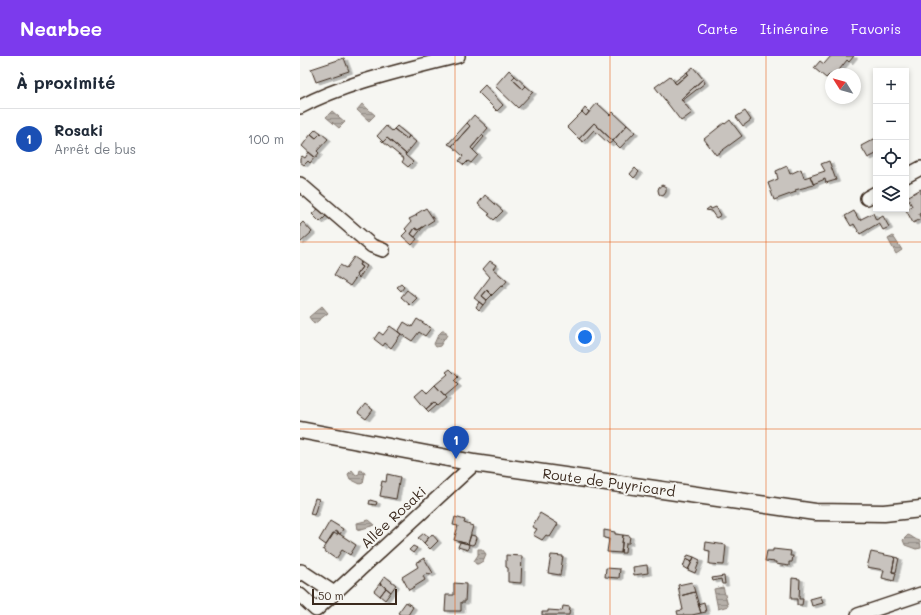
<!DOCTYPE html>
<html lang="fr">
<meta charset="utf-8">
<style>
body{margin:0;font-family:Mali,sans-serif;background:#f6f6f7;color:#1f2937}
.controls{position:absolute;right:12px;top:12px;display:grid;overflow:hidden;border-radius:0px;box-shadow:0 2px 6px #0003}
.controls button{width:36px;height:36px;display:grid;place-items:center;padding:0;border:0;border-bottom:1px solid #e0e1e3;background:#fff;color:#1f2937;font:20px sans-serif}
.compass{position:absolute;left:525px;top:12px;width:36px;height:36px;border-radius:50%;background:#fff;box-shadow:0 2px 6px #0003;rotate:307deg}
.scale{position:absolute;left:12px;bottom:10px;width:85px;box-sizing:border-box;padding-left:4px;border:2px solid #3b2a1e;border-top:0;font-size:11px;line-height:14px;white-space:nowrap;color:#3b2a1e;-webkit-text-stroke:3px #f6f6f2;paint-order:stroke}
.you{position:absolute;left:285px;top:281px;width:14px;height:14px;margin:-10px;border:3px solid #fff;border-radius:50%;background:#1a73e8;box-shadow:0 0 0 6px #1a73e833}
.badge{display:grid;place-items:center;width:26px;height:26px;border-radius:50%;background:#7c3aed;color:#fff;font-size:13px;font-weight:700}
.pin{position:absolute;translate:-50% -33px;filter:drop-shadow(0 1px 2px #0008)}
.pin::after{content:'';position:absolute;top:21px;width:14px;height:12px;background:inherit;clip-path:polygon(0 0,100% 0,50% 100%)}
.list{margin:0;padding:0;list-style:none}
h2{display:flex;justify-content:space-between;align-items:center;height:52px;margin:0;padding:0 16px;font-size:17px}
h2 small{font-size:13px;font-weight:400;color:#747a83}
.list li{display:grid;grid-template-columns:26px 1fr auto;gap:12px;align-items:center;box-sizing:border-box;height:60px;padding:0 16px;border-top:1px solid #e0e1e3}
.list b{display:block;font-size:15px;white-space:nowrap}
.list p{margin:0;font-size:13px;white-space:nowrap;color:#747a83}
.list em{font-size:13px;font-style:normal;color:#747a83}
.icon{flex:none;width:22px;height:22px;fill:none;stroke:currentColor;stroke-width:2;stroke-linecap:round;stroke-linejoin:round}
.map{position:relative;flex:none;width:621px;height:559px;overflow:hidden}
header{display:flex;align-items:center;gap:24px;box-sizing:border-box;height:56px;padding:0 20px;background:#7c3aed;color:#fff}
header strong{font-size:19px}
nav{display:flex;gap:22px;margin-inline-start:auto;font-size:14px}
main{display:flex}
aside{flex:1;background:#fff}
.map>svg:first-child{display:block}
</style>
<header>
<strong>Nearbee</strong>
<nav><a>Carte</a><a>Itinéraire</a><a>Favoris</a></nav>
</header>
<main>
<aside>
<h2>À proximité<small></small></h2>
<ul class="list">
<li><span class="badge" style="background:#1a4fb4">1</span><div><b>Rosaki</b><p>Arrêt de bus</p></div><em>100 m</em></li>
</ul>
</aside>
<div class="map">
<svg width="621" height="559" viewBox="0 0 621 559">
<defs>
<pattern id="water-rules" width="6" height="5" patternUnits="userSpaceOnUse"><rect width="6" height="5" fill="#b6b0a9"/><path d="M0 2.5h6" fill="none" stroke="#958f89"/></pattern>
<filter id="shadow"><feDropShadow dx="3.5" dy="2" stdDeviation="0" flood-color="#0004"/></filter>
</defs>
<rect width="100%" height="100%" fill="#f6f6f2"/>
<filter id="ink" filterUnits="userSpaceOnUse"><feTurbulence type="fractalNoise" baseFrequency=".025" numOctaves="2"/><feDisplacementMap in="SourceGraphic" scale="8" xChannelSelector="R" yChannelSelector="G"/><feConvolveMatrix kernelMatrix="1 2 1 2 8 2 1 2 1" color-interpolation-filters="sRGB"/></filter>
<g filter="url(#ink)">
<path fill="url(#water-rules)" stroke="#857a71" d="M62,48l13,11 -6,6 -12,-11z
M32,55l13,11 -6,6 -13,-11z
M593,180l9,14 -6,4 -8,-15z
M22,250l6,7 -14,11 -5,-7z
M142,275h3l2,4 -7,11 -4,1 -2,-3 4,-9z
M52,414l4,5 3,-1 1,-4 5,3 -2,10 -3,1 -10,-5 -2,-5z
M69,464l6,5 -17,5 -1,-7z
M608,479c4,1 7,5 12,6l1,7 -5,1 -11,-4 -2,-5z
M178,493h4l4,5 -3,7 -5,3h-2l-2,-3 4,-6z
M423,531l5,19 -10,3 -4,-20z"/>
<path fill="#c8c3be" stroke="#3b2a1e" filter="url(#shadow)" d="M531,0h23l-5,6 -2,-2 -11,14h-5v4l-2,-3 -3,3 -12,-10 6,-7 4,3z
M44,2l5,13 -33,11 -5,-13z
M393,11l10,12 -22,20 11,14 -11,8 -26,-34 15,-11 6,8 12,-10 -1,-2z
M209,14l6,6 -3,3 11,10 3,-3 7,6 -15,16 -23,-22z
M387,16l1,2 -12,10 -2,-2z
M215,20l11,10 -3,3 -11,-10z
M403,23l2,4 -23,18 -1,-2z
M185,29l18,20 -6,6 -19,-19z
M297,47l13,12 3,-3 14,13 -14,16 -19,-18 -15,16 -12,-12 15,-15 4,4z
M285,52l4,4 -3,4 -4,-4z
M445,55l6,9 -8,6 -7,-9z
M174,59l14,13 -17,20 7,7 -7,8 -3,-2 -4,4 -5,-4 4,-5 -11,-10 18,-20 -3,-3z
M430,64l12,16 -26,19 -12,-16 20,-16 1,1z
M167,67l3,3 -18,20 -4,-2z
M294,67l19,18 -4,3 -15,-14 -11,12 -4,-3z
M327,69l8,7 -15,16 -7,-7z
M86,70l6,5 2,-2 13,10 2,-3 7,6 -10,12 -19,-16 -4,4 -6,-6z
M97,70l12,10 -2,3 -13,-10z
M16,73l5,4 -5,5 -5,-4z
M21,77l7,6 -11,12 2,2 -4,5 -13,-12 9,-12 5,4z
M182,79l2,2 -11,13 -2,-2z
M87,82l19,16 -1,1 8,7 -5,5 -6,-5 2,-3 -21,-17z
M576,82v16l-8,4 -7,-12z
M9,96l6,5 -5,6 -2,-2 -4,4 -4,-3v-3l2,-3 3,2z
M529,105l7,19 -10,3 -1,-4 -12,5 -3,-8 15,-5 -4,-7z
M487,110l3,8 11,-5 3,9 6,-2 4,9 -19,5 1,2 -22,8 -6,-17 10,-4 -2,-8z
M335,112l4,4 -5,6 -4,-4z
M362,129l4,2v5l-2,3 -2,1 -3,-2 -1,-4 1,-3z
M621,133v24l-2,1 2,5 -8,4 -7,-13 6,-4 -5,-9z
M185,139l18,16 -9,9 -6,-5 2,-1 -12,-10z
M410,151l1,2 5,-2 5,8 -5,3 -5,-7 -5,-1z
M19,152l7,8 -6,6 -8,-8z
M126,152l8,12 -16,10 -3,-2 -4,6 6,5 -5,6 -10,-9 5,-5 -2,-2 6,-7 -2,-3 8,-4 -1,-1z
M554,155l5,9 14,-7 3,7 7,-4 6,11 -6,3 -4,-7 -19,11 -6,-10 -3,2 -6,-10z
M3,166l9,10 -12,11v-18z
M123,171l-8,10 -4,-3 4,-6 3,2z
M54,201l7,5 -2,3 3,2 -6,8 1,1 -7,10 -16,-11 6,-10 6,3z
M190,205l6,4 -3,4 14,12 -5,6 -1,-1 -9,9 -5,-5 -5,6 5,4 -4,5 -9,-7 16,-21 -7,-8z
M61,206l6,4 -8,12 -3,-3 6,-8 -3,-2z
M101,228l3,3 -3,4 -4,-4z
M107,234l10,8 -7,7 -9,-8z
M187,234l5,5 -5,5 -5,-4z
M179,246l4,3 -4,5 -3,-3z
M117,263l14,9 -6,8 -6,-4 -7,9 -14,-9 6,-10 8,5z
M90,270l11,8 -10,14 -6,-5 -2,3 -9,-7 5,-7 4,3z
M150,313l8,8 -4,4 4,4 -13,11 -10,-11 13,-11 -2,-2z
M135,329l12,13 -9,8 -4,-4 -8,7 -11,-13 8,-7 4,4z
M134,346l3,3 -8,7 -3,-3z
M65,348l8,6 -7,9 -8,-6z
M87,418l13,3 -4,22 -16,-3 2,-10h-1l1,-5 4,1z
M15,442l4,1 -5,16 -4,-1z
M70,444l7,2 -1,3 -7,-1z
M240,457l18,11 -8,13 -4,-2 -4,5 -9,-5 4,-6 -5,-2z
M155,461l10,3 -1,3 9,3 -5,18 -14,-4 4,-14 -5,-1z
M30,465l13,8 -3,5 -5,-3 -9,14 -7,-5z
M304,474l11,2v2l8,1 -2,18 -14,-1 2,-13 -5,-1z
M34,477l3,2 1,-2 18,12 -6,10 -8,-5 -6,9 -13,-9z
M124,477l5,4 -5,6 -6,-5z
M132,478l6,7 -8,8 -6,-6z
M171,479l4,1 1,2 -2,6 -2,1 -4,-1z
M323,479l7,1 -1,7h-3l-1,10h-4z
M160,486l9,2 -1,6 -10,-3z
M406,486l20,3 -2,20 -15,-1 1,-13 -5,-1z
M113,490l4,2 -4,5 -4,-3z
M473,493l18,2 -1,5h3l-1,6h-3v4l-13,-2v-2l-11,-1 2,-10h6z
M571,496l24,5 -3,15 4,1 -2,8 -12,-3 2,-8 -17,-3z
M206,499l16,1 -1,27 -13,-1v-14l-2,-1z
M251,499l12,1 -3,19 -12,-2z
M388,499l6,2 -2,5 -6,-3z
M394,501l6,3 -5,13 -7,-3z
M595,501l4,1 -3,14h-4z
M124,502l9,15 -4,2 -1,-2 -5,3 2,4 -16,10 -7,-13 16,-10 -2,-4z
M386,503l6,3 -4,8 -5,-3z
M347,509l1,8 -14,2 -1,-8z
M306,512l14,1 -1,9 -14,-1z
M85,520l11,9 -5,7 -11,-9z
M424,520l1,8h-3l-1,-5 -8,2 -1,-3z
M492,522l8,1 -1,20h4l-1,6h-5v-6h-6z
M392,526l3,10 -15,4 -2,-11z
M80,527l6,5 -6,8 -6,-5z
M154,527l12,1 -1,18h-4v9h-16l1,-16h8z
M86,532l5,4 -6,8 -5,-4z
M395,536l6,21 -9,2h-14l-1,-4 6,-1 -3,-14z
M521,540l2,7 -11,3 -2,-7z
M106,546l7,5 -5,8h-7l-3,-2z
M404,546l2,10 -5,1 -3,-9z
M263,550l7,1 -1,8h-27v-3h6v-2l14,1z"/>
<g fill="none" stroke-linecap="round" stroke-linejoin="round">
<g stroke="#3b2a1e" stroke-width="16">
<path id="minor" d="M0,51c49,-26 105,-37 158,-51
M606,120l15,-8
M0,128l72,62 11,4
M567,142l9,-5
M0,518l1,-3 33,22
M0,539l16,15 155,-143 3,-4
M558,559l63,-21"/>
</g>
<g stroke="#3b2a1e" stroke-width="19">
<path id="major" d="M0,374l174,33 341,49 69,1 37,-4"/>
</g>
<use href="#minor" stroke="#f6f6f2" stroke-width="13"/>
<use href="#major" stroke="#f6f6f2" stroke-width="16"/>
</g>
</g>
<path fill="none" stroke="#e8590c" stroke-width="1" stroke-opacity="0.55" d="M155,0v559M310,0v559M466,0v559M0,186h621M0,373h621"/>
<g text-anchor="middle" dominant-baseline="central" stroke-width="4" stroke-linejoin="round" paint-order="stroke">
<g font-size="14" fill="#3b2a1e" stroke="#f6f6f2">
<text transform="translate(309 426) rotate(8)">Route de Puyricard</text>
<text transform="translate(93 461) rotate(-43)">Allée Rosaki</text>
</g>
</g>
</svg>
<div class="controls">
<button>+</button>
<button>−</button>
<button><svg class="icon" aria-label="locate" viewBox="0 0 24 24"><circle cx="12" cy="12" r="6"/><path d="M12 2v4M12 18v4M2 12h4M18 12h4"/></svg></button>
<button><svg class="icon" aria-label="layers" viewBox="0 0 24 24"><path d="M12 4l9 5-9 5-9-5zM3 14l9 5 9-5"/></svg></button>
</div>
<svg class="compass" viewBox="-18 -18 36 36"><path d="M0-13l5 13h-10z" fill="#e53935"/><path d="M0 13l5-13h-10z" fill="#747a83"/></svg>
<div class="scale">50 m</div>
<div class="you"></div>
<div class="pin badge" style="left:156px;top:403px;background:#1a4fb4">1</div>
</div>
</main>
